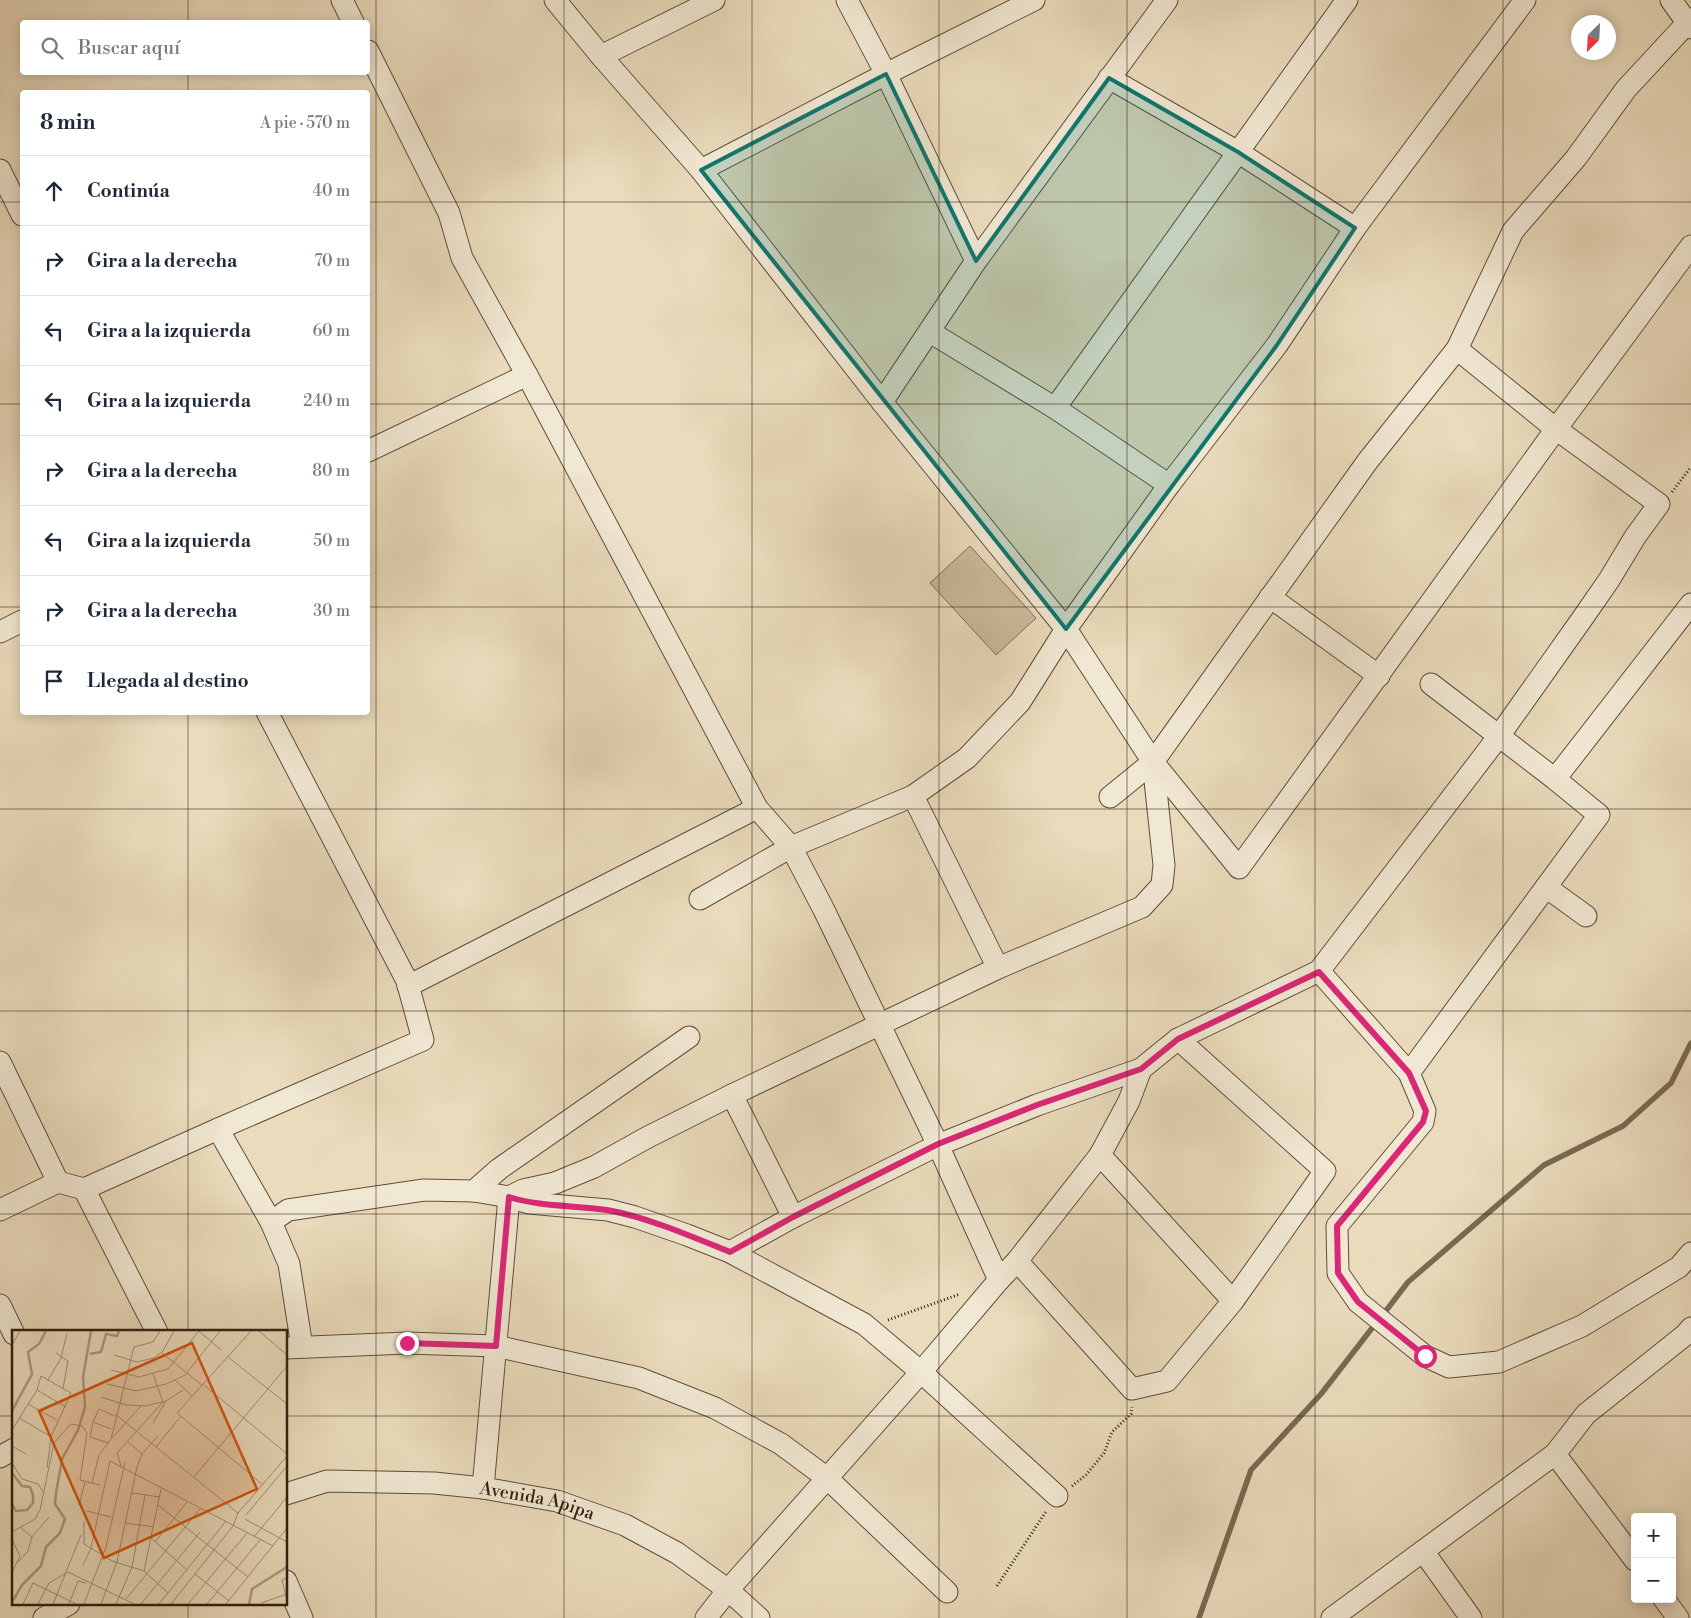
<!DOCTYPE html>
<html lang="es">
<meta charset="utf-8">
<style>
body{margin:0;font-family:"Libre Bodoni",serif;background:#f2f2f3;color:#1f2937}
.controls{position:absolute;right:15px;bottom:15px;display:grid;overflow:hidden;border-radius:5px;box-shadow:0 2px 12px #0003}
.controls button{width:45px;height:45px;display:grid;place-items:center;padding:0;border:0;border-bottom:1px solid #e0e1e3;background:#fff;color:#1f2937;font:25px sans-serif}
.compass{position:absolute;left:1571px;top:15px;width:45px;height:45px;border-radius:50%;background:#fff;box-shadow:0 2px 12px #0003;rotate:204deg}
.stop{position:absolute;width:15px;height:15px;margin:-11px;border:4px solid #db2777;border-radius:50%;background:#fff}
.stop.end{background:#db2777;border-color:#fff;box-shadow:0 1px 5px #0008}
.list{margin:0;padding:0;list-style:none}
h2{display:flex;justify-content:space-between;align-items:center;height:65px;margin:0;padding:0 20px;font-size:21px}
h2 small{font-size:16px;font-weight:400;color:#747a83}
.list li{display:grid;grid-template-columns:32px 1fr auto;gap:15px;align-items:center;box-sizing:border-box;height:70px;padding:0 20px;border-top:1px solid #e0e1e3}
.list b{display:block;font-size:19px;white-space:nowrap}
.list em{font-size:16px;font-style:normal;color:#747a83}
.icon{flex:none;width:28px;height:28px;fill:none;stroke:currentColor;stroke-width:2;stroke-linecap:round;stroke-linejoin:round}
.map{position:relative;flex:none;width:1691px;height:1618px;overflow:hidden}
.search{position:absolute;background:#fff;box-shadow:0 2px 12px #0003;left:20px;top:20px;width:350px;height:55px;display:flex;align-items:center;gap:12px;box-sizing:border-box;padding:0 18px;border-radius:5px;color:#747a83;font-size:19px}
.panel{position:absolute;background:#fff;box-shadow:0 2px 12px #0003;left:20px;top:90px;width:350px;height:625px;border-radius:5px}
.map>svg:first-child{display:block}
</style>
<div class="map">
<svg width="1691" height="1618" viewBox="0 0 1691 1618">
<rect width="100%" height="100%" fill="#eadbbc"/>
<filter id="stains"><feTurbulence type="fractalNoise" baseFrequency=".004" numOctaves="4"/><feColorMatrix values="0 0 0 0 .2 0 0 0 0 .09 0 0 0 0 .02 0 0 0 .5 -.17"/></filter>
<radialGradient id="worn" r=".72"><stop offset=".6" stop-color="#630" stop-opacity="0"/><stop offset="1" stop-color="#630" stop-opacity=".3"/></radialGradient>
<path fill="#cabb9e" stroke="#7d6d56" d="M970,546l66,72 -40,37 -66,-72z"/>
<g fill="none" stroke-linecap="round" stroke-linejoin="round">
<path stroke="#7a6953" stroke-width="5.5" d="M1382,1316l26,-34 136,-117 79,-39 48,-43 20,-40
M1199,1618l52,-148 70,-76 55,-71"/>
<g stroke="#5e4e3a" stroke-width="23">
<g id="minor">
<path d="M342,0l11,22"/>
<path d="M555,0l46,56 100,114 181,232 184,227 87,133 86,106 317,-439 135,-183"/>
<path d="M847,0l39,74 90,187"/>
<path d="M1671,0l20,28"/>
<path d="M368,51l81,162 13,45 65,117 230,433 34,39 32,61 115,237 61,135"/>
<path d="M601,56l113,-56"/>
<path d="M1109,78l129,74 117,76"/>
<path d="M0,170l22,45"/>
<path d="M701,170l185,-96 148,-74"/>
<path d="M930,332l125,76 114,77"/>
<path d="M882,402l94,-141 191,-261"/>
<path d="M1055,408l292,-408"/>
<path d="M368,451l159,-76"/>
<path d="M1270,597l109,79"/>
<path d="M0,632l22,-11"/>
<path d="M1555,779l136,-175"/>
<path d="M913,796l54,-38 53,-56 46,-73 103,-144 108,-140 78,-117 170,-228"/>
<path d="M1110,797l43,-35 214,-300 90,-113 56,-118 63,-73 50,-69 65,-70"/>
<path d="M1546,887l40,29"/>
<path d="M700,899l91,-52 122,-51 85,172"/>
<path d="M1319,971l90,102 16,38 -2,11 -86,104 1,47 20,29 67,54 24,11 50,-5 83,-36 97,-59 12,-14"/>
<path d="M408,986l349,-178"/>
<path d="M0,1062l58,120"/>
<path d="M1409,1073l190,-258 -44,-36 -124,-95"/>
<path d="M732,1095l61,122"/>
<path d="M218,1129l53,93 18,42 13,83"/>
<path d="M1100,1155l133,146"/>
<path d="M84,1189l73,143"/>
<path d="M474,1191l25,-22 190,-132"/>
<path d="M0,1210l58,-28 26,7 134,-60 205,-89 -16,-59 -140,-269"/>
<path d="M271,1222l17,-12 136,-20 50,1 35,6 20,6 79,7 27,7 52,18 43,17 134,72 57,48 136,124"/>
<path d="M730,1252l63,-35 145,-72 99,-40 104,-36"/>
<path d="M1017,1261l115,128 35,-8 66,-80 92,-130 -147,-132"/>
<path d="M0,1305l14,29"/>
<path d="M286,1348l121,-5 89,3 143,32 76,30 66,36 46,34 120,114"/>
<path d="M1555,1454l80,106"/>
<path d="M0,1457l14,-8"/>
<path d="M483,1488l26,-291 14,-7 32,-7 39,-16 54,-30 84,-42 266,-127 144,-61 20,-22 2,-20 -11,-103"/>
<path id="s1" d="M286,1494l41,-13 107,2 49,5 74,13 68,24 52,28 51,37 31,28"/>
<path d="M1423,1551l48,67"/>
<path d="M286,1581l16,37"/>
<path d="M1664,1599l14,19"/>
<path d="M44,1618l25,-14"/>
<path d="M706,1618l22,-28 193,-218 78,-92 18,-19 83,-106 29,-54 12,-32 37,-30 141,-68 180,-235 83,-117 27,-39 26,-43 24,-33 -103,-75 -99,-80"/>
<path d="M1332,1618l223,-164 31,-40 99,-79 6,-7"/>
</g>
</g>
<path stroke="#301f0e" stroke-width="3" stroke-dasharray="1 2.5" stroke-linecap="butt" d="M1672,492l19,-25
M888,1320l72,-26
M1072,1486l14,-11 18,-22 8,-21 19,-18 1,-7
M997,1586l50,-76"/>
<use href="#minor" stroke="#f1e8d3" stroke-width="21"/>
</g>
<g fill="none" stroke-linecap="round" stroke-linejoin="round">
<path stroke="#db2777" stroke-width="6" d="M407,1343l89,3 13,-149c32,10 65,8 98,13 40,7 86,27 123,42l63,-35 145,-73 99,-39 104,-36 37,-30 141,-67 90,101 17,38 -3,11 -86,104 1,47 20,29 67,54"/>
</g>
<path fill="#0f766e" fill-opacity="0.2" stroke="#0f766e" stroke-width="4" stroke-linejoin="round" d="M886,74l90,187 133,-183 129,74 117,76 -78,117 -211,284 -365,-459z"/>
<path fill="none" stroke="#301f0e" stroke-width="1" stroke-opacity="0.55" d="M188,0v22M376,0v1618M564,0v1618M752,0v1618M939,0v1618M1127,0v1618M1315,0v1618M1503,0v1618M188,72v20M0,202h22M368,202h1323M0,404h22M368,404h1323M0,607h22M368,607h1323M188,712v620M0,809h1691M0,1011h1691M0,1214h1691M0,1416h14M286,1416h1405M188,1604v14"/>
<g text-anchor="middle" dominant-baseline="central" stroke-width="5" stroke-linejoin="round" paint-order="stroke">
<g font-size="18" fill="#301f0e" stroke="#f1e8d3">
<text stroke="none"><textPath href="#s1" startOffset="255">Avenida Apipa</textPath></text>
</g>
</g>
<g transform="translate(12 1330)">
<rect width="275" height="275" fill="#eadbbc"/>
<path fill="none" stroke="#ab9b81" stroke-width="2.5" d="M78,24l11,-2 5,-18 11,2 2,-5M0,81l20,-37 -4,-22 11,-8 7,-13M0,143l10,13 8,1 3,8v8l-6,7 -11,1 -4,-7M0,272l10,-17 19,-19 5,-19 14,-14 5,-14 -10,-15 1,-11 6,-34 16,-29 7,-23 -2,-30 8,-46M237,274l3,-15 35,-22"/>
<path fill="none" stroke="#a09076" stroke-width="1" d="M187,1l22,19M239,1l-74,82 85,71M247,1l28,24M0,15l8,-14M44,23l12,8 -5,28M150,23l40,32M102,25l23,7 17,-4 9,-7 11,-20M216,27l59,47M99,40l28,7 29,-8 31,-38M36,50l13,-22 6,-25M163,50l17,16M95,54l29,7 30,-7 19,-9 35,-44M192,55l83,69M25,60l29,17M89,67l25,8 19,1 21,-5 17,-11M16,74l29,16M103,84l123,99M7,88l31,18M81,92l18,7M141,93l13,-22M0,100l25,-40 4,-14 30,17 -20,44 -4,31M100,108l29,-32M116,112l14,12 16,-18M97,113l-19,-6 3,-15 6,-13 15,7M0,116l14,8M144,117l24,-30M0,133l10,16 16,5 5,8M109,136l-4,-13 46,-51 -10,-28M182,147l93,-111M80,153l7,-28 12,-16 23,-92 19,-5 7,-11M120,163l28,4M67,175l6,-23M146,175l90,72M75,181l24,6M234,185l41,-49M233,189l42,23M72,191v23l28,17 32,10 24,22M113,193l29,4M8,197l12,10M0,202l23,-13 5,-9 14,-67 17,-19 11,2 5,7 -7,47 20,5M242,207l33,-40M139,208l36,32M0,210l8,16 -8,16M143,212l32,-40M6,232l10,-11 4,-14 17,-20M71,235l8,-17 19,-87 163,85M132,241l17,-82M183,244l34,27M275,248l-5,2 5,20M114,269l74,-90M249,273l26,-9M11,274l10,-21 43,21M26,274l11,-21 19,-11 66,32M41,274l28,-69M57,274l9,-23 8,2M72,274l22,-57 19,-85M89,274l16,-42 20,-95 5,-13M104,274l16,-37 13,-72M129,274l59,-72M147,274l67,-83M159,274l62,-78 5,-13 49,-57M176,274l59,-71M195,274l53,-64M214,274l61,-76"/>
<path fill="#d6530c" fill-opacity="0.15" stroke="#d6530c" stroke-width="2.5" d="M180,13l65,146 -153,69 -65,-147z"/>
<rect width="275" height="275" fill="none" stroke="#301f0e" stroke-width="2.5"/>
</g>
<rect width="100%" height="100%" filter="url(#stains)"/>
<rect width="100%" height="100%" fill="url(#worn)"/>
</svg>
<div class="controls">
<button>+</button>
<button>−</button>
</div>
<svg class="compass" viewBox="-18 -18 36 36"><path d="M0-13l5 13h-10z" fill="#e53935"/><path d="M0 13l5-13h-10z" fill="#747a83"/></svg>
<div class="stop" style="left:1425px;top:1356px"></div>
<div class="stop end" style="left:407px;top:1343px"></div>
<div class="search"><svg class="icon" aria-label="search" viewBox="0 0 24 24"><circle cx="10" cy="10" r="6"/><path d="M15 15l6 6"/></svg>Buscar aquí</div>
<section class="panel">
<h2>8 min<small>A pie · 570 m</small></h2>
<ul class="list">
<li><svg class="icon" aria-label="ahead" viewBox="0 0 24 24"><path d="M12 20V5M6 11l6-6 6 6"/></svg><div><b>Continúa</b></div><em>40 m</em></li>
<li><svg class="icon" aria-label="right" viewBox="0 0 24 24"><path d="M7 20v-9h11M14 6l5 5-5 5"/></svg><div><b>Gira a la derecha</b></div><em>70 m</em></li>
<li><svg class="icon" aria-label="left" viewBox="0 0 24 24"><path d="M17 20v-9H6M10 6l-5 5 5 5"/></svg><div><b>Gira a la izquierda</b></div><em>60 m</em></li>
<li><svg class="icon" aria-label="left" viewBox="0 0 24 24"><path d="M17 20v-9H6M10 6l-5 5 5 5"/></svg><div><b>Gira a la izquierda</b></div><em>240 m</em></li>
<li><svg class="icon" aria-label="right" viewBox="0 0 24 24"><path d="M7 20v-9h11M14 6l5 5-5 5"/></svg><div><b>Gira a la derecha</b></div><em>80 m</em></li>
<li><svg class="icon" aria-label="left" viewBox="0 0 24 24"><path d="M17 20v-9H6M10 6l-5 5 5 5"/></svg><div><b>Gira a la izquierda</b></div><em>50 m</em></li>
<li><svg class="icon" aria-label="right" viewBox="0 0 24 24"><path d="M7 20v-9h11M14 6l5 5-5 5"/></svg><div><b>Gira a la derecha</b></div><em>30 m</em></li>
<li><svg class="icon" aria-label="arrive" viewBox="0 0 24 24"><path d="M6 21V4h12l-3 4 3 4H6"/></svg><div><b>Llegada al destino</b></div></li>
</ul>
</section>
</div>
